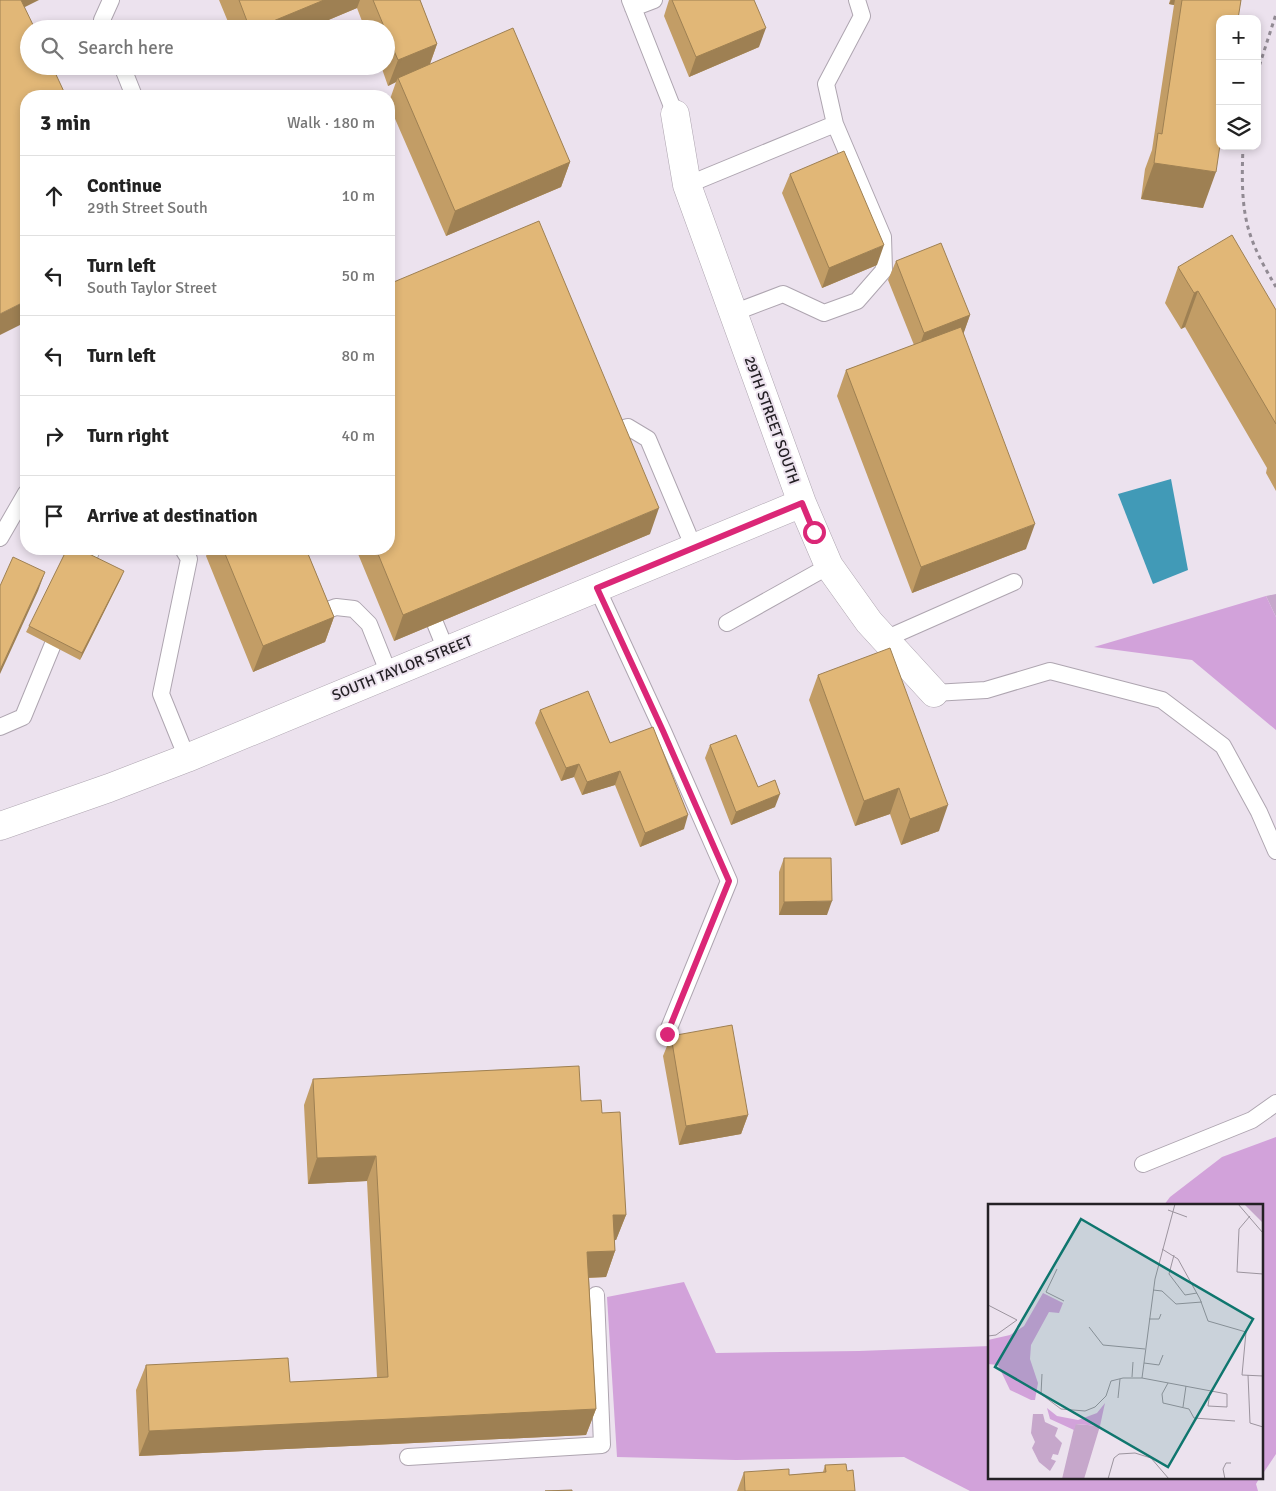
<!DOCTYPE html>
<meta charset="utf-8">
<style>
body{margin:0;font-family:Signika,sans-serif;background:#f2f2f2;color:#222}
.controls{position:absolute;right:15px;top:15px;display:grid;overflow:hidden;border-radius:10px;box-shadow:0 2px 8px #0003}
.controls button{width:45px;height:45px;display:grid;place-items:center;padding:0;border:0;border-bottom:1px solid #e0e0e0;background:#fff;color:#222;font:25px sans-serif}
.stop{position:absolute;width:15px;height:15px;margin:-11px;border:4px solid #db2777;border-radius:50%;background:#fff}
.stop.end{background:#db2777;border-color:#fff;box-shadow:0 1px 5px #0008}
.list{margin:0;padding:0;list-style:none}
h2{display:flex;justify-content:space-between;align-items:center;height:65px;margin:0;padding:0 20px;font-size:21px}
h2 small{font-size:16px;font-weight:400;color:#767676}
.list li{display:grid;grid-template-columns:32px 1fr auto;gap:15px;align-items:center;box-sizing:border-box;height:80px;padding:0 20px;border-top:1px solid #e0e0e0}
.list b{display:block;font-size:19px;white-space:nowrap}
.list p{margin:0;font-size:16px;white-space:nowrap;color:#767676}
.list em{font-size:16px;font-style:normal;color:#767676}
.icon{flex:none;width:28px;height:28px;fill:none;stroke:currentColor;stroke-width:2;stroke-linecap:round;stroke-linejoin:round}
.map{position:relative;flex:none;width:1276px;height:1491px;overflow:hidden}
.search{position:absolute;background:#fff;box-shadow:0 2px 8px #0003;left:20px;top:20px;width:375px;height:55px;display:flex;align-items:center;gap:12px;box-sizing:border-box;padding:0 18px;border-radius:28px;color:#767676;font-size:19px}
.panel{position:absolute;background:#fff;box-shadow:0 2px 8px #0003;left:20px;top:90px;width:375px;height:465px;border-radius:20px}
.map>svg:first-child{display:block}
</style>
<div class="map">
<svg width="1276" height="1491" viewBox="0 0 1276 1491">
<rect width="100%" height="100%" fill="#ece2ee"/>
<path fill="#c6a7cb" d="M1276,594v23l-10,-21z"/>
<path fill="#d2a2da" d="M1266,596l10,21v113l-84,-70 -98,-13z
M1276,1137v317l-14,21v-270h-98l6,-8 52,-40z
M684,1282l32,71 143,-2 131,-5v131h270l-4,7 2,7h-288l-66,-34 -168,3 -119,-3 -10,-160z"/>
<path fill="#419ab7" d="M1171,479l17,91 -35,14 -35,-90z"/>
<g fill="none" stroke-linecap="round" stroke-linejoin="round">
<g stroke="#aea5b0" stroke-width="18">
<path id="lane" d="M630,0l45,114
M633,8l21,-8
M106,29l-4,-9 9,-20
M122,66l12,30
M687,185l148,-61
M733,313l50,-19 41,19 33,-12 27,-31 -1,-33 -48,-113 -9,-40 36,-68 -5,-16
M605,433l23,-6 20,12 46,109
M0,538l26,-45
M183,549l6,10 -28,135 26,64
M82,574l10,-25
M597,588l66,143 66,150 -62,152
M314,615l22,-8 18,2 15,15 20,50
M435,623l11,27
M727,623l102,-57
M885,639l129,-57
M934,693l52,-3 64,-19 112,29 61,46 36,66 17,39
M0,727l23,-10 37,-90
M1143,1164l109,-44 24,-17
M408,1457l194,-12 -6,-150"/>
</g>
<g stroke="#aea5b0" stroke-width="29">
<path id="street" d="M675,114l12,71 115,318 27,63 40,56 65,71
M0,826l109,-38 78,-30 615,-255"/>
</g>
<path stroke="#918a93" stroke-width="3" stroke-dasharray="4 4" stroke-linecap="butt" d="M1257,73l19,-59
M1243,146c-1,29 -2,58 6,85 6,20 17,39 27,56"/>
<use href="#lane" stroke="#fff" stroke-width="16"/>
<use href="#street" stroke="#fff" stroke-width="28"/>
</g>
<path fill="#c29d66" d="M219,0h201l17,44 -7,20 140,98 -9,25 -115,49 -57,-131v-3l7,-20 -8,4 -7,-20h5v-37h-21l-8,-21 -50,21h-76z
M669,0h85l5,47 -70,30 -25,-61z
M1170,0h71l-38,208 -62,-9 4,-30 7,-19 22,-145 -5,-1z
M790,174l87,91 -55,23 -40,-95z
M896,261l74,54 -7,19 63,215 -114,44 -75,-197 9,-26 68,-25 -26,-65z
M1178,267l98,43v181l-10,-18 1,-5 -82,-141 -4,2 -16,-26z
M650,534l-256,107 -38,-92h33z
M209,549h97l28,68 -9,25 -72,30 -47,-116z
M121,578l-41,82 -54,-28 3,-6z
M818,675l121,156 -38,14 -11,-31 -35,12 -46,-126z
M540,710l70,33 74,86 -44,18 -25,-62 -33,10 -8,-18 -13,4 -26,-58z
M710,745l48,42 17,20 -44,18 -26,-67z
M784,858l43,57h-48v-43z
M671,1036l77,79 -7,19 -62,11 -16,-89z
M313,1079l268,22 21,12 24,102 -10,25h-1v11l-9,26 -17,1 7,131 -10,26 -447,21 -3,-66 10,-25 144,17 87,-4 -10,-197 -59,3 -4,-79z
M825,1465l22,6 8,20h-118l7,-19 45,3 34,-3z"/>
<path fill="#9e8053" d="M13,0h26l-32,16z
M324,0h36l-3,8 -50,21h-53z
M1171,0h4l-1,5 -5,-1z
M766,28l-7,19 -70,30 7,-20z
M437,44l-9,25 -30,9 -2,4 -8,4 10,-26z
M570,162l-9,25 -115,49 9,-25z
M1154,163l62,9 -13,36 -62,-9z
M884,245l-7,20 -55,23 7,-20z
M1198,291l-13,36 -4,2 13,-36z
M26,301v21l-26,13v-21z
M970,315l-7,20 -46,18 7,-20z
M659,508l-9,26 -256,107 9,-26z
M1035,524l-9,25 -114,44 9,-26z
M124,571l-3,7 -41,82 2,-7z
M45,572l-7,19 -38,83v-4z
M334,617l-9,25 -72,30 10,-26z
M579,764l-5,13 -13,4 5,-13z
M620,771l-5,14 -33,10 5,-13z
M899,788l-9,26 -35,12 9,-25z
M780,794l-5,13 -44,18 5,-13z
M948,805l-9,26 -38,14 9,-26z
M688,815l-4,14 -44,18 5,-14z
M832,901l-5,14h-48l5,-13z
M748,1115l-7,19 -62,11 7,-19z
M376,1156l-9,25 -59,3 9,-26z
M613,1215h13l-10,25 -12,1z
M615,1251l-9,26 -28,1 9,-26z
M596,1409l-10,26 -447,21 10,-25z"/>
<path fill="#e1b777" stroke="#9e8053" d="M0,0h21l14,29h-6v37h23l14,30h-40v205l-26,13z
M239,0h85l-70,29h-4z
M373,0h47l17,44 -39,16 -12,-28v-3h-1z
M672,0h82l12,28 -70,29z
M1182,0h59l-3,19h-18v126l-4,27 -62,-9 4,-30 4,1z
M513,28l57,134 -115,49 -57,-133z
M844,151l40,94 -55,23 -39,-94z
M539,221l120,287 -256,107 -27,-66h13v-265z
M1232,235l44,75v114l-78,-133 -4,2 -16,-26z
M941,243l29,72 -46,18 -28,-72z
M961,327l74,197 -114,43 -75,-197z
M67,549h12l45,22 -42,82 -53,-27z
M223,549h83l28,68 -71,29z
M13,557l32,15 -45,98v-84z
M890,648l58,157 -38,14 -11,-31 -35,13 -46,-126z
M588,691l22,52 43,-16 35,88 -43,18 -25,-62 -33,11 -8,-18 -13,4 -26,-58z
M736,735l22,52 17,-7 5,14 -44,18 -26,-67z
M784,858h47l1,43 -48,1z
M732,1025l16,90 -62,11 -15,-90z
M579,1066l2,35 20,-1 1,13 18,-1 6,103h-13l2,36 -28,1 9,157 -447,22 -3,-66 142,-7 2,24 98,-5 -12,-221 -59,2 -4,-79z
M846,1464l1,7 6,-1 2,21h-110l-1,-19 45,-3v6l12,-1 25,-2 -1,-7z
M572,1490v1h-27z"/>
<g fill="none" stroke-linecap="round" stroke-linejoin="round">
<path stroke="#db2777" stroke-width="6" d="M667,1034l62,-153 -66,-150 -66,-143 205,-85 12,29"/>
</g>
<g text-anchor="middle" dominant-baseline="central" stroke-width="4" stroke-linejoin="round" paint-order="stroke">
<g font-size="15" fill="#242025" stroke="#ece2ee">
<text transform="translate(772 420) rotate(70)">29TH STREET SOUTH</text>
<text transform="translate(402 668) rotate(-22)">SOUTH TAYLOR STREET</text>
</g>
</g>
<g transform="translate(988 1204)">
<rect width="275" height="275" fill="#ece2ee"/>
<path d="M256,0h19v19zM45,210h10l2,8 13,6 -3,8 7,7 -4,12 -5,-1 -2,5 5,2 -6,10 -11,-9 -7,-14 3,-6 -4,-9zM87,220l25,2 -16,53h-22z" fill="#c6a7cb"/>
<path d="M55,89l20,10 -4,10 -10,-1 -18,33 -1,14 8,24 -3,17h-4l-21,-10 -12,-25 -10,-1v-24l22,-5 14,-9zM117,199l-5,23 -24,-2 -2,6 -24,-11 -3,-11 10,8 21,4 19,-7z" fill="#d2a2da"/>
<path fill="none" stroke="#9c949e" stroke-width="1" d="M250,0l25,29M180,6l19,7M262,12l-11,13 -2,43 26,2M174,45l16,10 22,40 8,22 38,11 -4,43 21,1M186,51l-5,19 16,21 12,-2M69,65l-11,23 18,9M165,86l9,1 14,13 26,-2M0,101l29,15 -21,15 -8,1M161,115h10l2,-5M101,123l14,18 42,4M156,159l15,2 4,-10M54,170l-1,20 20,15 24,2 10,-4 11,-11 5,-15 12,-3h19l85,16v13l-19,-1 2,-14M260,171l2,48 13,4M144,173l1,-15M154,174l13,-99 20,-75M180,179l-6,11 1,9 26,6 5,9 41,3M130,194l2,-19M195,203l3,-21M120,275l6,-21 5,-4 16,-1 16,5 18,21M237,275l-2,-10 3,-6h5"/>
<path fill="#0f766e" fill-opacity="0.15" stroke="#0f766e" stroke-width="2.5" d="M93,15l172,100 -85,148 -173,-100z"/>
<rect width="275" height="275" fill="none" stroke="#242025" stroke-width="2.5"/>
</g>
</svg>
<div class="controls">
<button>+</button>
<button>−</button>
<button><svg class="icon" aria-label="layers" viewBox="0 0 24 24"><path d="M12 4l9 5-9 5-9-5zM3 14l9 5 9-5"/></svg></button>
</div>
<div class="stop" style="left:814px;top:532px"></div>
<div class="stop end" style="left:667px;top:1034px"></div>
<div class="search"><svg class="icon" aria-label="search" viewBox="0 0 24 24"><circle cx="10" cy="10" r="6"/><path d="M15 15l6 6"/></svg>Search here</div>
<section class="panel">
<h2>3 min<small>Walk · 180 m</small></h2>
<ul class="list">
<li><svg class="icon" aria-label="ahead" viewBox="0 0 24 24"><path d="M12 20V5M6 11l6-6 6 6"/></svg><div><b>Continue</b><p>29th Street South</p></div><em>10 m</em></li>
<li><svg class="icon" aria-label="left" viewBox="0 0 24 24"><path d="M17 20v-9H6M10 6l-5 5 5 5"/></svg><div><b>Turn left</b><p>South Taylor Street</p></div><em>50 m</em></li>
<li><svg class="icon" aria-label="left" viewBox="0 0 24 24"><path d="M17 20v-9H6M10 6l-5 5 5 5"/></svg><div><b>Turn left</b></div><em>80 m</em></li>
<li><svg class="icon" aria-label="right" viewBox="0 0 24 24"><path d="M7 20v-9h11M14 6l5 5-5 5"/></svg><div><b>Turn right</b></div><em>40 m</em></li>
<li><svg class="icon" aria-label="arrive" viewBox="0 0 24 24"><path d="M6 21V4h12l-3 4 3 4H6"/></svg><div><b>Arrive at destination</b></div></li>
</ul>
</section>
</div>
